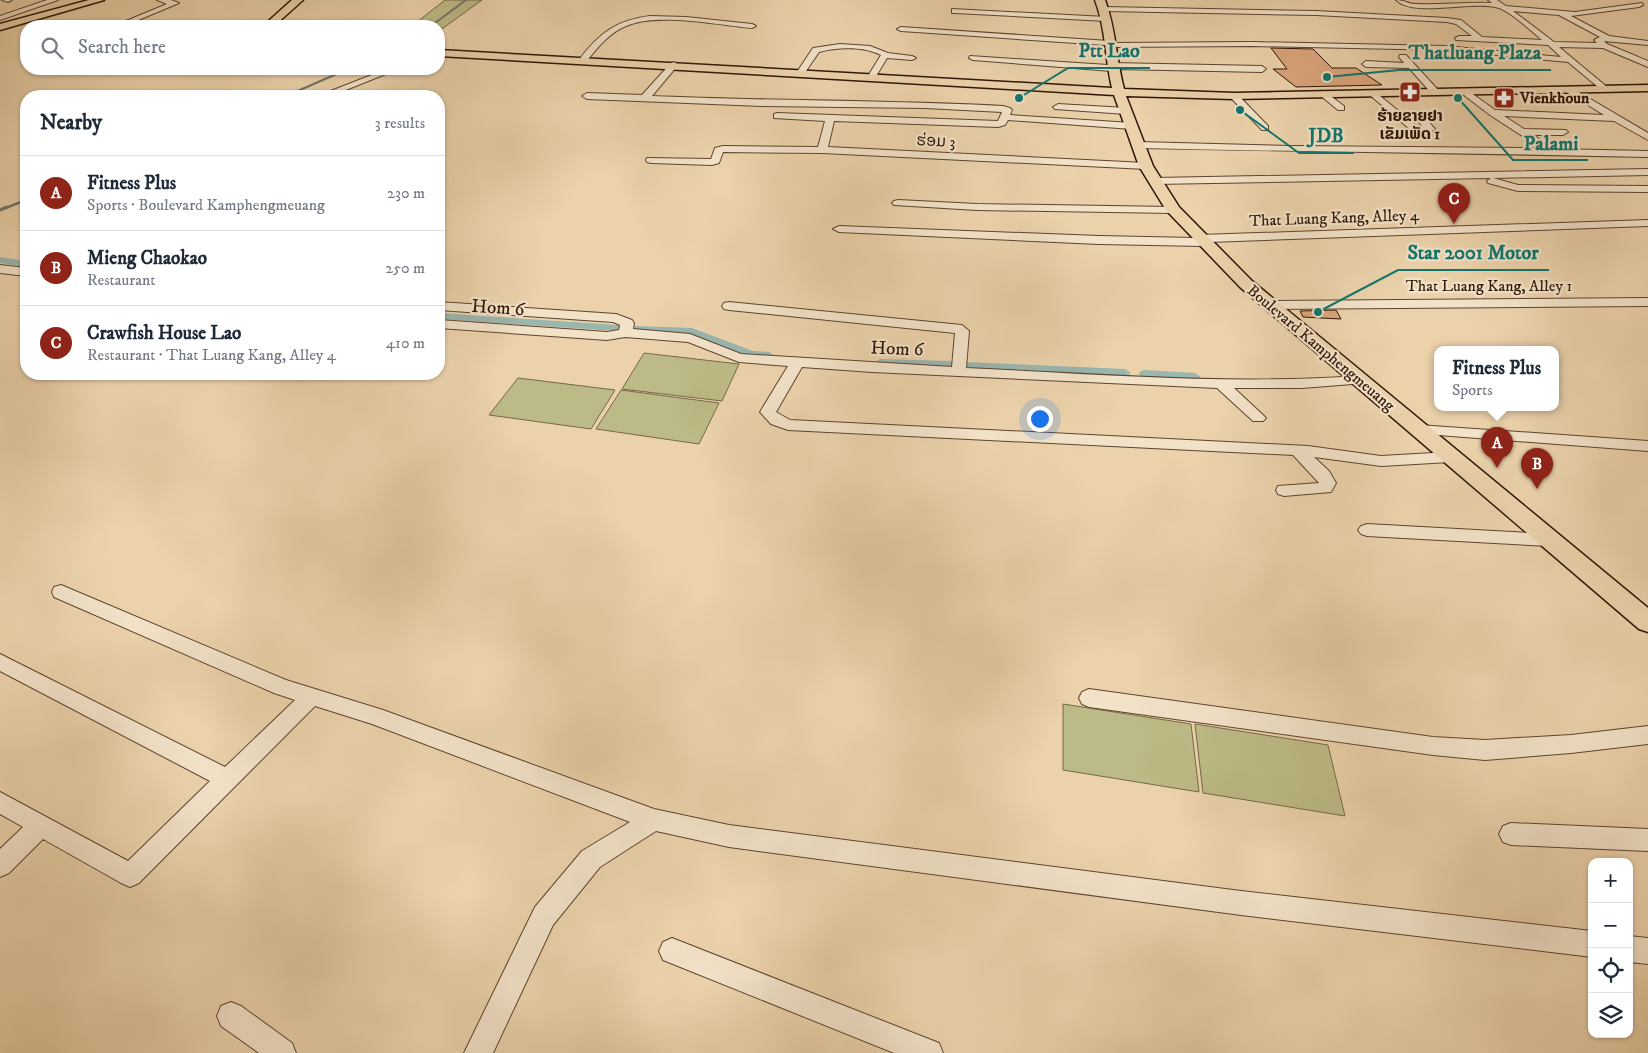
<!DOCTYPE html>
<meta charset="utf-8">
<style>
body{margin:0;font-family:"IM FELL DW Pica","Noto Sans Lao",serif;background:#f6f6f7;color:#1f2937}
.controls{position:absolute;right:15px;bottom:15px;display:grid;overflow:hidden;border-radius:10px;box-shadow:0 1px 4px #0004}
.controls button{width:45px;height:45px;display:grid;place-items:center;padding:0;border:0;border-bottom:1px solid #e0e1e3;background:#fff;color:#1f2937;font:25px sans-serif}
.you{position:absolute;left:1039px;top:418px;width:18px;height:18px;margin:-12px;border:4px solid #fff;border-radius:50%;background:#1a73e8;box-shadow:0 0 0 8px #1a73e833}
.badge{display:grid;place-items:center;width:32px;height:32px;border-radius:50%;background:#8f2418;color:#fff;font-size:16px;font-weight:700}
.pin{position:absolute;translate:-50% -41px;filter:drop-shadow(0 1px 2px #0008)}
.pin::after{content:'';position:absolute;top:26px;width:18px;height:15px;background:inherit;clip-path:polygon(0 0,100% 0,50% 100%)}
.popup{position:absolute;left:1434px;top:346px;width:125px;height:65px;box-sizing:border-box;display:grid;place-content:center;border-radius:10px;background:#fff;filter:drop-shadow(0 1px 4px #0005);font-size:16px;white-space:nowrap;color:#747a83}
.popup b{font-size:19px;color:#1f2937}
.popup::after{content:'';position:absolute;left:50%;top:100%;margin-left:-10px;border:10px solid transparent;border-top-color:#fff}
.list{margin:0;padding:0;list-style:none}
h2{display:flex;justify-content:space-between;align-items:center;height:65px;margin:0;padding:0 20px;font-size:21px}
h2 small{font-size:16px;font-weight:400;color:#747a83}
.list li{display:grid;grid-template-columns:32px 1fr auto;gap:15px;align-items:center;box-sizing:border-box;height:75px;padding:0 20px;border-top:1px solid #e0e1e3}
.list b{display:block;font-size:19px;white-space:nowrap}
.list p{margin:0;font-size:16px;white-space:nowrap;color:#747a83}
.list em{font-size:16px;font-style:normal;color:#747a83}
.icon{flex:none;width:28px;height:28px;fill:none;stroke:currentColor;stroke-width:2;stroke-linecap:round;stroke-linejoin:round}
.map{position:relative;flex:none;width:1648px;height:1053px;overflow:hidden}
.search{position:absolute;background:#fff;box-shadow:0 1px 4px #0004;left:20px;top:20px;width:425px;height:55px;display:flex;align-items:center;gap:12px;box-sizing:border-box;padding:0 18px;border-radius:20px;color:#747a83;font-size:19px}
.panel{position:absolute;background:#fff;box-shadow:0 1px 4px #0004;left:20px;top:90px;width:425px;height:290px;border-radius:20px}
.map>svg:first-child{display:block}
</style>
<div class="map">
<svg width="1648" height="1053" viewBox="0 0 1648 1053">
<rect width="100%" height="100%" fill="#ebd2ab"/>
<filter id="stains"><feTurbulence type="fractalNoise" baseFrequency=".004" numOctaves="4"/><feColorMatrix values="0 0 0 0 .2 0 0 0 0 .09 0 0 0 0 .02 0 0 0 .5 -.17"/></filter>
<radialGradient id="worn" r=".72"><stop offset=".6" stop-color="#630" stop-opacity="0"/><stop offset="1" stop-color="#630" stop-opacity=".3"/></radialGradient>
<path fill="#bcba86" stroke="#766846" d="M445,0h37l-43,31v-5h-27z
M644,353l95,11 -17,37 -100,-12z
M518,378l97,12 -24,39 -102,-14z
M621,390l98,13 -20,41 -103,-15z
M1063,704l128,20 8,68 -136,-22z
M1195,724l133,21 17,71 -142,-23z"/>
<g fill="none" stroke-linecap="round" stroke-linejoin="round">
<path stroke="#6f766b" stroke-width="2" d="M431,26l35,-26
M293,93l55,-24"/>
<path stroke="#6f766b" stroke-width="2.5" d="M286,96l10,-4
M3,209l23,-9"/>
<path stroke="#6f766b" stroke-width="3" d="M0,210l7,-3"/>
<path fill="#99b6af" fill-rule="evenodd" d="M0,257l26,4v6l-26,-4z
M439,313l179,12 6,3 -6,3 -179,-12z
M635,326l57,2 61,23 16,1 6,4c-11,13 -55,-9 -69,-14 -27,-11 -49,-4 -75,-11l-2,-2 2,-2z
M880,359l71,2 6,4 -6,4 -75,-3 -2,-3z
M965,362l160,7 6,4 -6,4 -164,-8 -2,-3 2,-3z
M1145,370l50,3 6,4 -6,4 -54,-4 -2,-3 2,-3z"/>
</g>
<path fill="#daa57c" stroke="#2f1506" d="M1271,48l42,1 19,19h24l26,17 -86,2 -23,-18h14z
M1336,310l5,9 -38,-2 -3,-6z"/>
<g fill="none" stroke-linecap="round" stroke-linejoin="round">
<g stroke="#5e442f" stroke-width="2">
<path id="minor" d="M2,0h10l-4,2z
M47,0h11l-58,20v-4z
M157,0h14l8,3 -55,23h-10l53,-22z
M1396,0c8,0 12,4 20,4 25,1 50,-2 76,-1l-4,-3h9l9,6 69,6 67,-9 1,2 -4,2 -68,9 38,20 39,5v4l-44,-4 3,3 41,17v6l-45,-19 -44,-1 48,40 1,2 -4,3 -36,-30 -122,-12 -194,-4 -143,1 -4,-2 -204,-14 -4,-2 4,-2 208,14 4,2 139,-1 194,4 115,11 -13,-12 -92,-5 -1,-2 4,-2h13l-16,-12 -9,-2 -131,-7 -212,-4 -4,-2 4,-2 212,4 131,7 14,2 21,17 60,3c-9,-8 -33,-29 -43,-32 -26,-8 -85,10 -103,-8zM1513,11l46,4 41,22 -6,3 3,3 -43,-1z
M952,9l155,8 4,2 -4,2 -152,-8h-3z
M650,16l36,1 66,7 4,2 -4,2c-34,-3 -95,-16 -126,-2 -17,7 -29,22 -40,36l-7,-2c20,-27 38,-40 71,-44z
M840,44l30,2 18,7 24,3 4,2 -4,2 -25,-2 -12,20 -3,1 -4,-3 13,-21c-18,-9 -43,-8 -62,-3l-15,22 -7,-2 16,-24z
M1400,55h6l33,36v4h-6l-24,-27 -43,-1 -4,-3 4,-3 38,2 -5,-6z
M970,56l138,9 4,-2 150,3 4,3 -4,3 -146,-3 -4,2 -139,-11 -4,-2z
M674,62l4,3 -26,31c117,5 234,4 351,10l7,2 2,2 -2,5 122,8 5,3 -5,3 -124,-9 -3,5 -7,2 -164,-6 -6,26 318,16 5,3 -5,3 -324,-16 -99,-1 -4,11 -7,2 -61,-2 -4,-1 -1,-2 1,-2 64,1 4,-11 8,-2 95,1 7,-26 -51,-3v-4l3,-1 221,8 4,-9 -77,-4 -163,-2 -175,-7 -5,-3 5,-3 55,2 29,-32z
M387,69h11l-67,27h-13z
M1570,87l78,46v7l-34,-19 -110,-5 20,13 42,1 2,2 -5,3h-30l22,14 93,2v6c-170,-4 -339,-5 -509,-9l-5,-3 5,-3 152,4 250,2 -51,-33 -30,-23 4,-3 3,1 28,20 109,5 -37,-23 -1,-2z
M1324,91l20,15v4h-6l-17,-14 -1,-2z
M1374,91l43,35h5l-3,-4 5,-3 3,1 8,9 -5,3 -18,-1 -41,-35 -1,-2z
M1234,93l3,1 31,32v4h-6l-31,-32v-4z
M1058,104l68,4 5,3 -5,3 -71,-5 -2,-2z
M1648,169v6l-155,3 25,7 130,1v6l-130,-1 -30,-8 -1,-2 4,-3 -337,6 -5,-3 5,-3z
M898,200l79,4 196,3 6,3 -6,3 -196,-3 -83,-5 -2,-2 2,-2z
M1648,220v6l-439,16 -6,4 -104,-2 -260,-12 -6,-3 6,-3 260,10 96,2 5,-3z
M0,265l26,3v8l-26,-3z
M1648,298v8l-378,3 -7,-4 7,-4z
M439,302l177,12 16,6 2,3 -1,6 57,5 51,20 211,13 3,-34 -226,-23 -5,-1 -2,-3 2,-3 5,-1 233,23 7,6 -3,37c132,6 263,17 394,8l5,1 2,3 -2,3 -63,5h-68l29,27 3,3 -3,3h-10l-36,-33 -345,-16 -70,-5 -26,45 14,8 518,26 73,10 69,-4 6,1 2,4 -2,4 -6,1 -69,4 -67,-9 15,14 7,12 -5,9 -47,4 -6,-2 -2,-4 2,-4 41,-3 -26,-28 -505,-25 -17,-6 -11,-12 28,-46 -49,-4 -51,-20 -63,-5 -18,3 -168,-12v-8l168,12 12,-2 1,-5 -7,-3 -174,-12z
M1418,425l230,16v10l-236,-18 -2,-3 2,-3z
M1367,524l182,10 6,2 3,4 -3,4 -6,2 -182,-10 -6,-2 -3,-4 3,-4z
M61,585l225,95 97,30 271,99 75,16 512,66 351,40v26l-351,-42 -512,-68 -73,-16 -56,36 -47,58 -60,128h-29l71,-146 47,-56 48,-29 -258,-98 -57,-18 -176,177 -9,4 -9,-4 -78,-44 -34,34 -9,4v-28l23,-22 -23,-13v-22l128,69 82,-80 -210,-110v-17l225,113 70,-67 -21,-7 -220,-96 -2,-5 2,-5z
M1089,689l344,48 52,3 86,-5 77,-9v18l-77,9 -86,7 -52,-5 -344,-48 -7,-3 -3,-6 3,-6z
M1511,823l137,6v22l-137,-6 -8,-3 -4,-8 4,-8z
M1629,936l19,2v26l-19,-2z
M672,938l267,105 4,10h-49l-231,-93 -4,-9 4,-9z
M231,1002l10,4 51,37 4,10h-37l-38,-27 -4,-10 4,-10z"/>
</g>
<g stroke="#2f1506" stroke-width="3">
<path id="major" d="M89,0h15l-104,30v-6z
M292,0h11l-29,26h-11z
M1095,0h10c11,29 11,59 19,89l110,4 414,-8v6l-414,8 -108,-3 27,70 26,41 73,74 396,327v24l-9,-3 -399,-342 -74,-77 -27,-44 -25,-71 -675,-39v-6l673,38c-7,-29 -6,-59 -17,-88z"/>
</g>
<use href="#minor" fill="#f2e2c8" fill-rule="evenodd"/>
<use href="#major" fill="#ebd2ab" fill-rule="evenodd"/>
</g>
<defs>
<g id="pharmacy-square" transform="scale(1.125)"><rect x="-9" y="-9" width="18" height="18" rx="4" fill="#8f2418" stroke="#f2e2c8"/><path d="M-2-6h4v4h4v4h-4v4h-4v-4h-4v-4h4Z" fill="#fff"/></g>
</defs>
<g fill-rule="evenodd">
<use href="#pharmacy-square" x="1410" y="92"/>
<use href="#pharmacy-square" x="1504" y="98"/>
</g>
<g text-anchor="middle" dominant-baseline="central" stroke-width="4.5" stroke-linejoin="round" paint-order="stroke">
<g font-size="16" font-weight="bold" fill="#2f1506" stroke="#f2e2c8" text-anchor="start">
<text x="1520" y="98">Vienkhoun</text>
<text x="1410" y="116" text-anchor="middle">ຮ້າຍຂາຍຢາ<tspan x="1410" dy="18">ເຂັມເພັດ 1</tspan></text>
</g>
<g font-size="16" fill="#2f1506" stroke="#f2e2c8">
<text transform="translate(936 141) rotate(3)">ຮ່ອມ 3</text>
<text transform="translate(1334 218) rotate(-2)">That Luang Kang, Alley 4</text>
<text x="1489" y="286">That Luang Kang, Alley 1</text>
<text transform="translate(1321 348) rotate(40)">Boulevard Kamphengmeuang</text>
</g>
<g font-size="19" fill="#2f1506" stroke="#f2e2c8">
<text transform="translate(498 308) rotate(4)">Hom 6</text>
<text transform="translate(897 349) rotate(2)">Hom 6</text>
</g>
</g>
<path fill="none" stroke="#0f766e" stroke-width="2" d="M1019 98L1068 68H1150M1327 77L1399 70H1551M1240 110L1299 153H1354M1458 98L1513 160H1588M1318 312L1398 270H1549"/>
<g fill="#0f766e" stroke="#f2e2c8" stroke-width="2">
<circle cx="1019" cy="98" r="5"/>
<circle cx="1327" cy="77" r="5"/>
<circle cx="1240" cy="110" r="5"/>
<circle cx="1458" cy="98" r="5"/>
<circle cx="1318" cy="312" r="5"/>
</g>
<g font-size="20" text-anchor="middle" font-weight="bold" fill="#0f766e" stroke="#f2e2c8" stroke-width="4.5" stroke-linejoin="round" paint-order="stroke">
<text x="1109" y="57">Ptt Lao</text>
<text x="1475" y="59">Thatluang Plaza</text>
<text x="1326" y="142">JDB</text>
<text x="1551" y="150">Palami</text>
<text x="1473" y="259">Star 2001 Motor</text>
</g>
<rect width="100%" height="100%" filter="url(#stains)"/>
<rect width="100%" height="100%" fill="url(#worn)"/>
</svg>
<div class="controls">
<button>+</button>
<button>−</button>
<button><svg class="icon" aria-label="locate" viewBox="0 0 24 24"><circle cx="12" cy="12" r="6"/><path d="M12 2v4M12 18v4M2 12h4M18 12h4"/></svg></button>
<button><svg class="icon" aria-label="layers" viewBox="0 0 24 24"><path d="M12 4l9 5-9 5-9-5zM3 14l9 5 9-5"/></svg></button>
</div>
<div class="you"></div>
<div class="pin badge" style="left:1497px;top:468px">A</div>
<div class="popup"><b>Fitness Plus</b>Sports</div>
<div class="pin badge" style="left:1537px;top:489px">B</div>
<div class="pin badge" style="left:1454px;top:224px">C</div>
<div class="search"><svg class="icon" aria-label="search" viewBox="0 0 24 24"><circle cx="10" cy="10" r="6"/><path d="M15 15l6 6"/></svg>Search here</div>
<section class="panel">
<h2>Nearby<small>3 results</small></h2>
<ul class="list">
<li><span class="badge">A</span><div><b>Fitness Plus</b><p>Sports · Boulevard Kamphengmeuang</p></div><em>230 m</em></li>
<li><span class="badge">B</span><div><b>Mieng Chaokao</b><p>Restaurant</p></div><em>250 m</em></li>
<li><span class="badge">C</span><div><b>Crawfish House Lao</b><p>Restaurant · That Luang Kang, Alley 4</p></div><em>410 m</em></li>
</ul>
</section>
</div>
